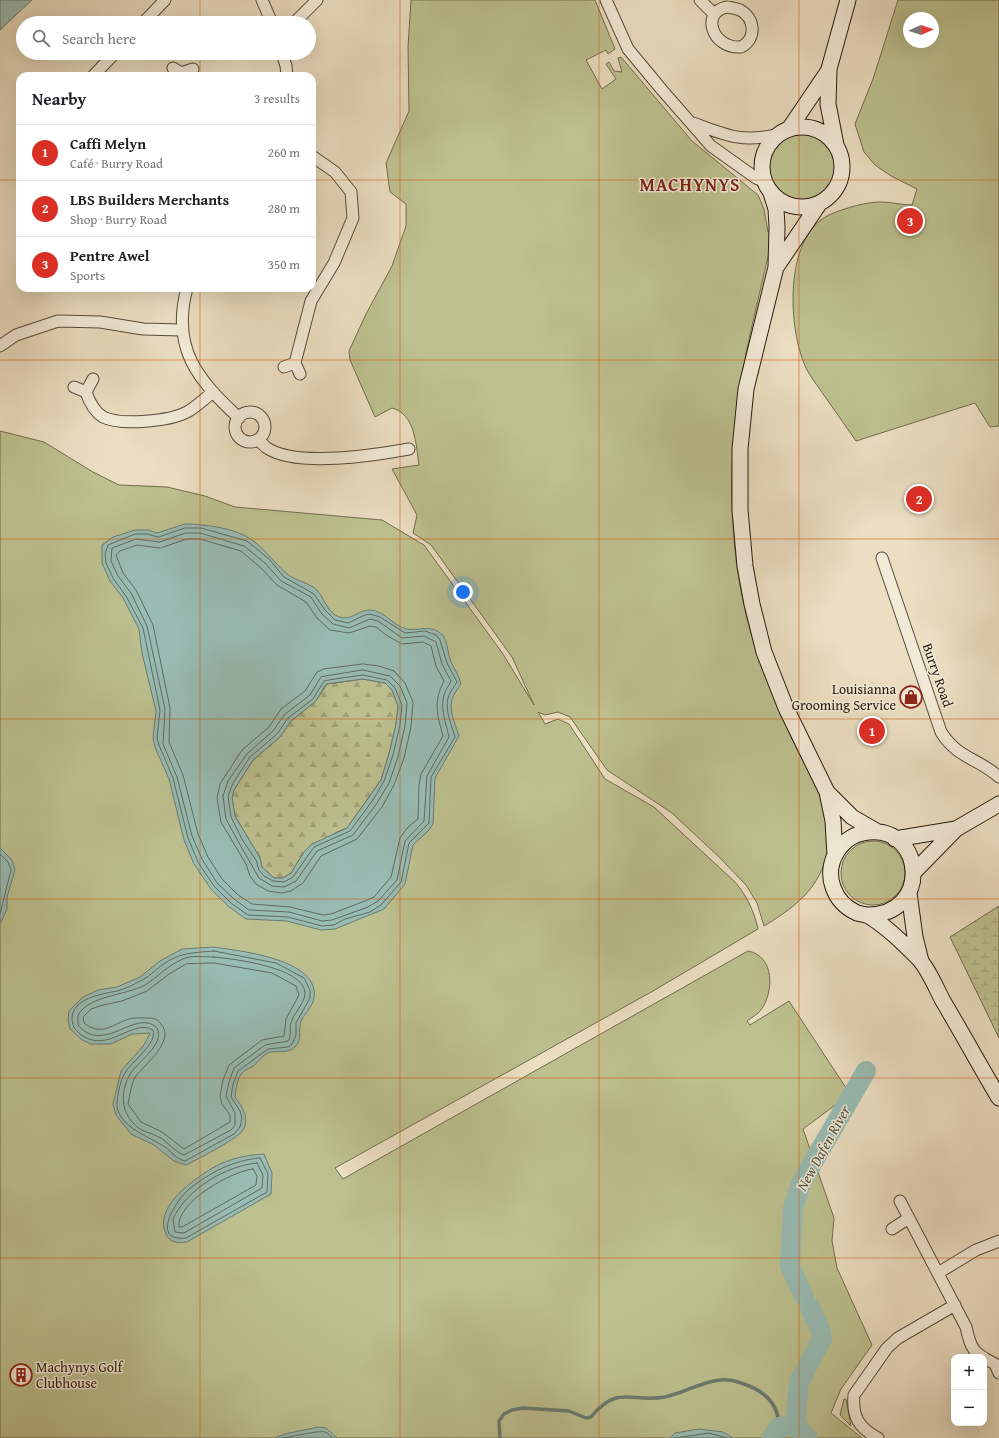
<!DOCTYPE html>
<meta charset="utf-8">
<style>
body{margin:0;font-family:"Gentium Book Plus",serif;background:#f2f2f2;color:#202124}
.controls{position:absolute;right:12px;bottom:12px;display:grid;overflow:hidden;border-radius:8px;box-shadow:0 4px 16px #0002}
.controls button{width:36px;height:36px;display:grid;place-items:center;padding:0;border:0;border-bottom:1px solid #e0e0e0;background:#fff;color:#202124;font:20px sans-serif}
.compass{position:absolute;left:903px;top:12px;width:36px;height:36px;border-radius:50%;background:#fff;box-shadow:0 4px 16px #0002;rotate:87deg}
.you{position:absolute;left:463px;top:592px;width:14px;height:14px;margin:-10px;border:3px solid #fff;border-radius:50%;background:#1a73e8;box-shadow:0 0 0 6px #1a73e833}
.badge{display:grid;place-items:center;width:26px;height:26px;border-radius:50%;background:#d93025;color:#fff;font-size:13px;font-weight:700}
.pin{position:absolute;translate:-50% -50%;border:2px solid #fff;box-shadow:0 1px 4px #0006}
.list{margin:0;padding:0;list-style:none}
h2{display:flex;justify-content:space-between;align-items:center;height:52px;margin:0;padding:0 16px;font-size:17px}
h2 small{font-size:13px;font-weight:400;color:#757577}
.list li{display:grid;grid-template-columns:26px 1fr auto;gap:12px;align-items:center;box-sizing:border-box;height:56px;padding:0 16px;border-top:1px solid #e0e0e0}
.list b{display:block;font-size:15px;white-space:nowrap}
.list p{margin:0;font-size:13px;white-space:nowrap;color:#757577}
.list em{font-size:13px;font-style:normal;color:#757577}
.icon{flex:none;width:22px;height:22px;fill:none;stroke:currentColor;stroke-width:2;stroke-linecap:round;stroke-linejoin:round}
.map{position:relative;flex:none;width:999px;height:1438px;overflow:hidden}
.search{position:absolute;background:#fff;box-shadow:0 4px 16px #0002;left:16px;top:16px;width:300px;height:44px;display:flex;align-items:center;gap:10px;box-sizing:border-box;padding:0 14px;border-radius:22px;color:#757577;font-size:15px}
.panel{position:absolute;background:#fff;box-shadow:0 4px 16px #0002;left:16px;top:72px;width:300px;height:220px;border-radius:12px}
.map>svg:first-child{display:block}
</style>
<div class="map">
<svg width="999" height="1438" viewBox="0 0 999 1438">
<defs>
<pattern id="forest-firs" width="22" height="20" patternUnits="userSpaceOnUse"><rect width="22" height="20" fill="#bdc08f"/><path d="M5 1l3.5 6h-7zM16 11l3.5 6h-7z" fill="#a2a47a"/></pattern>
<pattern id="wetland-marsh" width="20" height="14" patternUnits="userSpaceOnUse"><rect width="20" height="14" fill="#bdc08f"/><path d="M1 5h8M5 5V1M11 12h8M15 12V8" fill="none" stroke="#a2a47a"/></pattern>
</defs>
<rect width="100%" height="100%" fill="#ebdec1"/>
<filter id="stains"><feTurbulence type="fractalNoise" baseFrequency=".005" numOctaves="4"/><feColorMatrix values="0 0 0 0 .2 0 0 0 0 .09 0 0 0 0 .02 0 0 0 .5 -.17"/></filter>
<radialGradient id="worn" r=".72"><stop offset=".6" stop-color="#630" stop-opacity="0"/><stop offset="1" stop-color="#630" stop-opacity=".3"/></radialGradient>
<path fill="#bdc08f" stroke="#726d4e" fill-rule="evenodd" d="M411,0h184l20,49 -7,5 -2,-4 -20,10 16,29 14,-10 -10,-15 3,-2 5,9 8,1 -4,-14 3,-1 71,84 66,54 6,14 4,23h4l-1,11c-10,46 -22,91 -30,137 -15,85 -13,186 15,269 10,30 22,59 35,88 14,30 40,69 38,102 -3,44 -30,66 -65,87l-7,-23 -11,-18 -27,-28 -47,-44 -65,-43 -37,-53 -12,-5 -13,3 -7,-3 7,12 13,-5 11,5 36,55 49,28 81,75c12,14 19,29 23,47l-105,62 -318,177 8,11 405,-228c27,5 26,41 13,59 -3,4 -10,8 -14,11l3,4 39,-24 61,93 -47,35 31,89 -2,23 5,27 35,77 -31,44 -10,24 31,25h-862v-1007l44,11 49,30 26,13 48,2 38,9 30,11 147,13 42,25 79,109 31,51 -22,-48 -81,-112 -18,-12 4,-18 -25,-46 27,-4c-3,-21 -4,-51 -27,-57l-17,9 -25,-57 -1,-9 17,-37 26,-48 14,-40v-22l-16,-12 -4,-29 23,-52 -1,-64z
M898,0h101v426l-9,1 -15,-24 -119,38c-12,-17 -23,-33 -35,-50 -5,-7 -11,-15 -15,-23 -18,-38 -23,-131 23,-153 16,-7 39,-14 56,-13 9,1 19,3 27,3l5,-16 -26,-13 -16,-11 -11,-13 -9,-28 18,-45zM909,18h24v24h-24z
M767 167a35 35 0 1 1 70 0a35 35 0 1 1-70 0Z
M841 873a32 32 0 1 1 64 0a32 32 0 1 1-64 0Z
M844,1399h2l5,27 -11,-11z"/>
<path fill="url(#forest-firs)" stroke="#726d4e" d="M363,679l22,4 7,7 6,16 -2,18 -7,30 -8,26 -34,48 -10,4 -33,20 -13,21 -8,5h-9l-12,-11 -2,-9 -25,-42 -3,-18 2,-8 19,-30 27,-23 11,-16 25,-20 11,-17z"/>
<path fill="url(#wetland-marsh)" stroke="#726d4e" d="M999,906v132l-49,-101z"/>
<path fill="#98bcb3" stroke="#6a7b71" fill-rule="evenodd" d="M0,0h32l-32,30z
M185,524c18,0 49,4 64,14 15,9 24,24 37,35 9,8 23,9 32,18 6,8 10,22 21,26 13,4 19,-7 31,-7 16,1 22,16 37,19 11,2 21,-4 32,3 9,6 8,18 11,27 3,9 9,15 11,25 -2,3 -5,7 -7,11 -7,12 1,29 5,41l-24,42 -2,46 -5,7 -15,14 -8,39 -21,25 -49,20 -14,1 -34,-9 -41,-2 -18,-13 -17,-17 -17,-25 -10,-24 -15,-61 -14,-32 -2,-9 3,-27 -14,-58 -3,-24 -16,-31 -13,-17 -8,-18v-18l11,-8 22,-7h13l9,3zM363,679l22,4 7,7 6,16 -2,18 -7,30 -8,26 -34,48 -35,16 -8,8 -13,21 -8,5h-9l-12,-11 -2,-9 -25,-42 -3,-18 2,-8 19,-30 27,-23 11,-16 25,-20 10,-17z
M0,848l12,12 3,10 -8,27v12l-7,15z
M214,947c26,4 106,12 100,51 -1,7 -8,15 -12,21 -5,9 1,21 -7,28 -6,6 -16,4 -24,5 -8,2 -12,10 -19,15 -3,2 -8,3 -10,6 -5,6 -6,16 -7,24 7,9 14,20 9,31 -3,10 -47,31 -58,37l-12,-4 -20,-16 -23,-11 -15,-19 -3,-11 8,-33 23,-26 6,-12 -18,1 -21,10h-20l-9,-4 -12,-11 -2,-9 1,-9 14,-14 15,-7 19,-3 23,-10 20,-16 22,-12z
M264,1154l8,19 -1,21 -84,48c-9,1 -17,1 -21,-8 -12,-25 22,-50 40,-62 18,-12 37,-17 58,-18z
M318,1427l8,1 11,10h-62c8,-5 32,-8 43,-11z
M699,1429l24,3 10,6h-63l5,-5z"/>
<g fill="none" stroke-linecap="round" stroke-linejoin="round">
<path stroke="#5f6b60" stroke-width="1" d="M185,528h16l46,13 22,18 15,18 30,17 11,16 10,10 13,3 17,-8 5,-1 10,3 25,16 20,-2 11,4 4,5 7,23 10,19c-2,4 -5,7 -7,11 -7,13 1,31 5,44l-24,40 -2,46 -20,20 -8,39 -20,23 -11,7 -25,7 -11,6 -12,1 -34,-9 -40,-2 -17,-12 -17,-17 -16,-24 -10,-24 -15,-60 -14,-33 -2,-7 3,-28 -17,-82 -17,-32 -13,-18 -7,-15 -1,-9 3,-9 27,-11h12l11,3z
M186,533h14l44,13 21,17 16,18 30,16 11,17 11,10 16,4 21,-9 8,2 24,17 22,-2 12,6 6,22 9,17c-1,4 -5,7 -6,11 -6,15 1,31 4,45l-22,39 -3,45 -19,20 -8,39 -19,21 -10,6 -36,13 -10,1 -33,-9 -40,-2 -15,-11 -17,-16 -15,-24 -10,-23 -15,-59 -14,-33 2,-35 -18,-83 -16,-33 -13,-17 -7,-15 1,-13 24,-9 23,3z
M187,539h13l41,12 20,17 16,17 29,17 11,16 13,12 19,3 21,-7 6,1 10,8 16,9 21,-2 8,4 5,20 8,15c-11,21 -7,33 -1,55l-22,38 -2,11 -1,34 -10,8 -8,11 -9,39 -17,20 -9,4 -34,13 -8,1 -33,-8 -38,-3 -14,-9 -16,-16 -14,-22 -10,-23 -15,-59 -14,-33 1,-34 -17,-83 -17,-35 -13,-17 -7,-18 4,-4 17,-6 23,3z
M363,664l16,2 15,5 11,12 8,19 -2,25 -7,31 -10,27 -12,22 -25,32 -36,17 -18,27 -12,8 -9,2 -14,-2 -12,-7 -6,-8 -4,-12 -25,-42 -4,-24 3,-14 22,-34 27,-23 12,-18 24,-18 12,-19 7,-3z
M363,670l27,6 10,10 7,17 -2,23 -7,31 -9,26 -12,20 -24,32 -36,16 -21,30 -12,6 -12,-1 -13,-8 -20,-35 -13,-24 -3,-23 5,-15 19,-27 26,-23 12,-17 25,-19 11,-18z
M363,675l24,5 8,8 7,17 -2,20 -7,30 -9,26 -11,19 -23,31 -36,16 -21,30 -9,5 -11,-1 -9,-5 -5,-6 -3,-10 -13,-19 -12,-24 -3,-21 5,-13 17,-26 27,-23 11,-16 25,-19 11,-18z
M0,854l8,8 3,8 -11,44
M214,951l62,12 28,15 6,12v8l-14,25v12l-4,9 -4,3 -20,2 -30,22 -5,13 -2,13 9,14 2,7 -2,9 -6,7 -49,27c-9,-2 -13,-9 -20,-14 -15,-10 -49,-21 -48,-44 1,-9 3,-23 8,-30 6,-11 33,-30 28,-43 -20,-12 -44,23 -70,6 -6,-4 -11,-9 -11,-17 0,-21 30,-25 45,-28 8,-2 16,-6 23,-10 8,-3 15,-11 22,-16 19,-13 30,-12 52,-14z
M214,957c20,2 88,10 91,35 1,9 -10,20 -13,28 -4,7 1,14 -4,21l-23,4 -31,23 -5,14 -3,14 9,17v12l-4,5 -47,25c-9,-3 -16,-13 -25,-18 -7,-4 -16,-5 -22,-10 -16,-14 -17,-33 -8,-51 6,-13 37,-31 28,-48 -20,-21 -54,28 -79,-3v-10c12,-20 46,-19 67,-30 13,-8 23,-20 38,-26 8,-4 22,-2 31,-2z
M214,963l58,10 24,13 3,9 -13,24 -2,17 -22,4 -33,25 -6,15 -3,16 2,8 8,11v7l-46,27 -22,-17 -21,-10 -13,-18c2,-8 3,-20 7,-27 9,-12 41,-36 26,-53 -3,-5 -8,-6 -13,-6 -7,0 -15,-1 -22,2 -16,6 -25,16 -42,3l-1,-6 8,-8 12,-4 19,-4 25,-10 22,-17 17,-10z
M260,1158l8,16 -1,18 -81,46c-36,4 -11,-36 2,-48 21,-17 45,-30 72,-32z
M257,1163l6,12 -1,13 -78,45 -9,-1 -2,-13c14,-30 52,-53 84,-56z
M253,1169l4,7 -1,9 -74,42h-3c-3,-25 53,-56 74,-58z
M282,1438c9,-1 37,-8 43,-6 3,1 5,4 7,6
M676,1438l33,-5 18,5"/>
<path stroke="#6a7b71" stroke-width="3.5" d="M500,1438l-1,-17 5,-7 8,-4 11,-2 46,3 17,7 5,-1c27,-33 40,-14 74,-20 19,-4 36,-15 55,-17 8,-1 15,1 21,3 23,7 38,20 38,44"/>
<path stroke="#98bcb3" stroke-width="20" d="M804,1297l-14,-31 3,-58 9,-27 64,-110
M795,1425l13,13
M772,1437l7,-10 16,-2 4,-43 23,-43 -2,-10 -10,-22"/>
<g stroke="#574b3a" stroke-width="13">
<path id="street" d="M262,0l10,23
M606,0l22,49 34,41 49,56 45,32 9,4
M700,0l14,14
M727,7c5,1 9,1 13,3 15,8 17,29 1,37 -29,2 -41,-35 -14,-40z
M143,23l22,-23
M294,23l23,-23
M282,53l4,13 1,10
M173,68l8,5 12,-4
M93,76l22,-23
M693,123c35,13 49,20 87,11
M187,288c-16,60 10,91 52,130
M0,346l16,-11 42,-14 42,1 43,7 38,1
M295,363l16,-62 23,-38 19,-45 -2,-26 -16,-20 -23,-16
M284,367l11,-4 5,11
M74,387l12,5c3,9 9,20 17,25 18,9 67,4 84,-5 9,-5 17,-13 25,-19
M86,392l7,-13
M235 427a15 15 0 1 1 30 0a15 15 0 1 1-30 0Z
M258,440c3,2 6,6 9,8 31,20 108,7 142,1
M882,558l59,174c17,27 37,26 58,45
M900,1201l66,126c3,13 5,24 17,30
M892,1229l17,-11
M938,1273l38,-23 23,-9
M984,1358l11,6 4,9
M878,1438c-19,-10 -26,-21 -24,-43l33,-47 11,-10 57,-33"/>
</g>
<g stroke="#261a0d" stroke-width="17">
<path id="secondary" d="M762 167a40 40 0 1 1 80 0a40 40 0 1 1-80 0Z
M789,129l40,-59
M836,145l-8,-41 1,-35 19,-69
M771,193l5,16 1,18 -1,40 -30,122 -6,60v61l5,56 7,38 12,48 22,56 41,84 6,29 2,34
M777,266l42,-62
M827,792l25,25 26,15
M895,839l61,-10
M914,872l42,-43 43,-25
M909,893l6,44 6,24
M868,915c63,0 57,-88 1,-83 -27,2 -45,30 -36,55 4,12 13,21 24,26 4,1 8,1 12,3 18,11 35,28 50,43 10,11 17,29 24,42 19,32 37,65 56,97"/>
</g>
<use href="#street" stroke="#f2ead7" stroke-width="11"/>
<use href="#secondary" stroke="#f2ead7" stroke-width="15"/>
</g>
<path fill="none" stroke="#d5530c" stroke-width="1" stroke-opacity="0.55" d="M200,0v23M400,0v1438M599,0v1438M799,0v1438M200,53v23M0,180h20M312,180h687M200,288v1150M0,360h999M0,539h999M0,719h999M0,899h999M0,1078h999M0,1258h999"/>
<defs>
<g id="shop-ring" transform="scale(1.15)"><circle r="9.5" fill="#f2ead7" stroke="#8f2418" stroke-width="1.5"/><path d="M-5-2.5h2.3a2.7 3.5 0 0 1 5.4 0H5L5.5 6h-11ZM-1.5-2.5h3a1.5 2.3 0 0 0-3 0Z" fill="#8f2418"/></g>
<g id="building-ring" transform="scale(1.15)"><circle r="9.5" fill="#f2ead7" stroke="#8f2418" stroke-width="1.5"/><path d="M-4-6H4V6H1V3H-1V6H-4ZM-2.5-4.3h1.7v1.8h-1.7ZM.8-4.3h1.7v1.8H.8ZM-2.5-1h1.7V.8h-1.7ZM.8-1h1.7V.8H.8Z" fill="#8f2418"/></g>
</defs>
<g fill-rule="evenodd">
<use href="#shop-ring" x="911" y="697"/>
<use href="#building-ring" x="21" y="1375"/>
</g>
<g text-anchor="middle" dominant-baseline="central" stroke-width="3" stroke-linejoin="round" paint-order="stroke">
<g font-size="14" fill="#261a0d" stroke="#f2ead7">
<text transform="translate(938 675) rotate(71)">Burry Road</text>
</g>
<g font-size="14" fill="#261a0d" stroke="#f2ead7" text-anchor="end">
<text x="896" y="689">Louisianna<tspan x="896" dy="16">Grooming Service</tspan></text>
<text x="36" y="1367" text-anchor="start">Machynys Golf<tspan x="36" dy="16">Clubhouse</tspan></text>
</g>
<g font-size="15" font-style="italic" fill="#4e5347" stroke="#f2ead7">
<text transform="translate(823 1148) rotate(-61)">New Dafen River</text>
</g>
<g font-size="18" font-weight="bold" letter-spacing="1" fill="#7a1f14" stroke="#f2ead7">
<text x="690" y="184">MACHYNYS</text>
</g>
</g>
<rect width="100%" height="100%" filter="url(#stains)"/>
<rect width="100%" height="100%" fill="url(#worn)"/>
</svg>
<div class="controls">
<button>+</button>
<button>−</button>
</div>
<svg class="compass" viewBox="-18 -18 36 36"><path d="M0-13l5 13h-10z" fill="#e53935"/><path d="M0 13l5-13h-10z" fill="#757577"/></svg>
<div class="you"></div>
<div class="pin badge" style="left:872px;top:731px">1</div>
<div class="pin badge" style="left:919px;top:499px">2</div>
<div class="pin badge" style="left:910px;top:221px">3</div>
<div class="search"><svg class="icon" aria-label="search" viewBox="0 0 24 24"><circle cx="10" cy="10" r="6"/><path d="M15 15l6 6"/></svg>Search here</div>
<section class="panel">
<h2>Nearby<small>3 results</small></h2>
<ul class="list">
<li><span class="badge">1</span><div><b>Caffi Melyn</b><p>Café · Burry Road</p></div><em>260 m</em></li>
<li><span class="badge">2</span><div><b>LBS Builders Merchants</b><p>Shop · Burry Road</p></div><em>280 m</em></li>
<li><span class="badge">3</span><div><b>Pentre Awel</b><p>Sports</p></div><em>350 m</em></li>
</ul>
</section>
</div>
